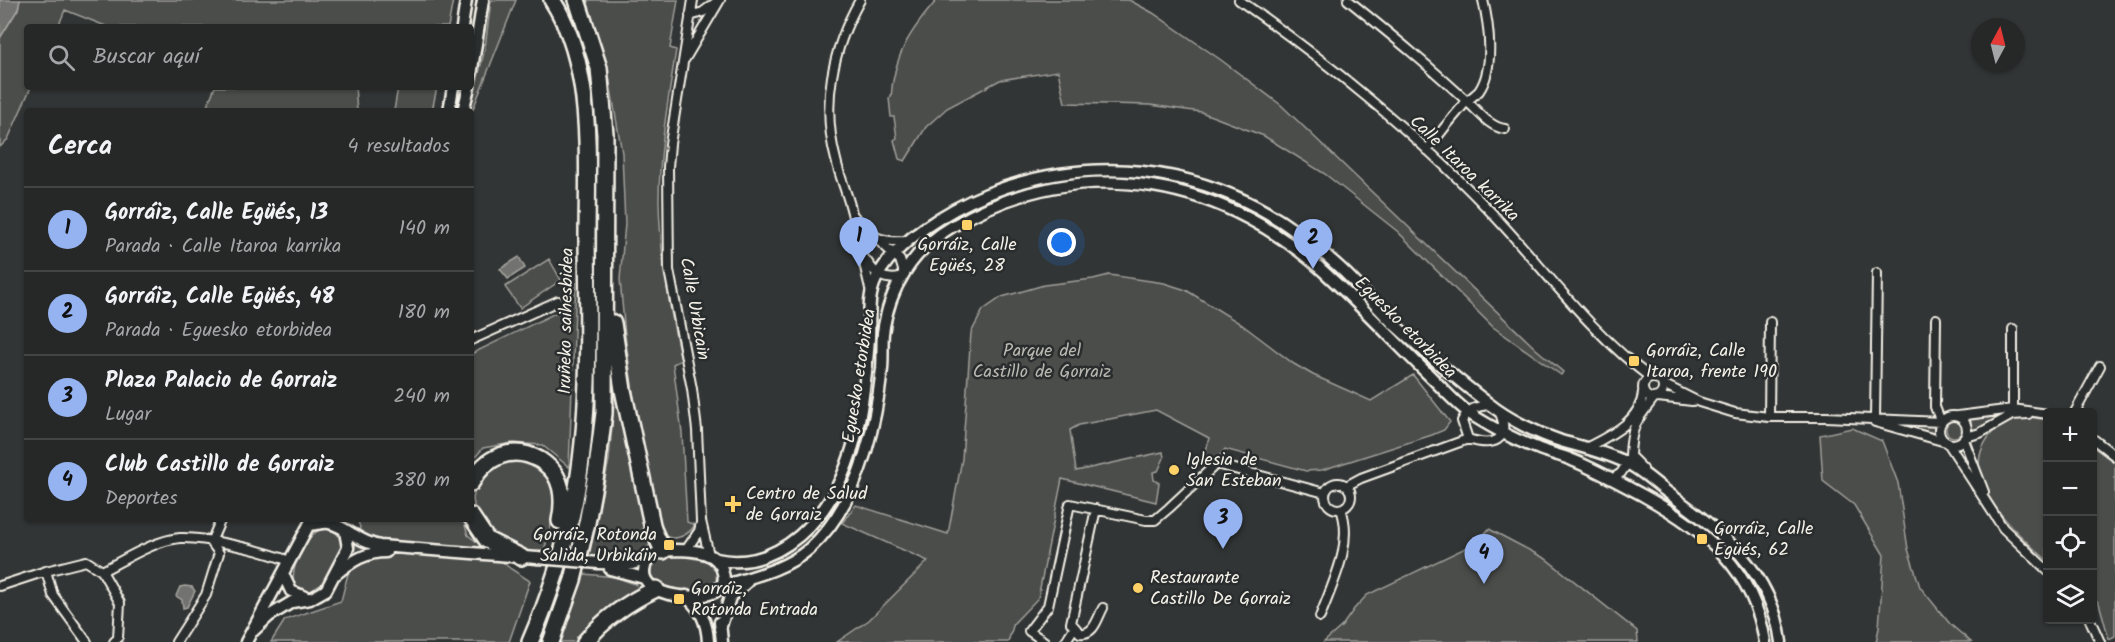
<!DOCTYPE html>
<html lang="es">
<meta charset="utf-8">
<style>
body{margin:0;font-family:Kalam,sans-serif;background:#323434;color:#f1f3f6}
.controls{position:absolute;right:18px;bottom:18px;display:grid;overflow:hidden;border-radius:6px;box-shadow:0 2px 4px #0004}
.controls button{width:54px;height:54px;display:grid;place-items:center;padding:0;border:0;border-bottom:2px solid #424445;background:#262828;color:#f1f3f6;font:30px sans-serif}
.compass{position:absolute;left:1971px;top:18px;width:54px;height:54px;border-radius:50%;background:#262828;box-shadow:0 2px 4px #0004;rotate:7deg}
.you{position:absolute;left:1062px;top:243px;width:21px;height:21px;margin:-15px;border:4px solid #fff;border-radius:50%;background:#1a73e8;box-shadow:0 0 0 9px #1a73e833}
.badge{display:grid;place-items:center;width:39px;height:39px;border-radius:50%;background:#95b2f1;color:#111;font-size:20px;font-weight:700}
.pin{position:absolute;translate:-50% -50px;filter:drop-shadow(0 2px 3px #0008)}
.pin::after{content:'';position:absolute;top:32px;width:21px;height:18px;background:inherit;clip-path:polygon(0 0,100% 0,50% 100%)}
.list{margin:0;padding:0;list-style:none}
h2{display:flex;justify-content:space-between;align-items:center;height:78px;margin:0;padding:0 24px;font-size:26px}
h2 small{font-size:20px;font-weight:400;color:#a4a6a8}
.list li{display:grid;grid-template-columns:39px 1fr auto;gap:18px;align-items:center;box-sizing:border-box;height:84px;padding:0 24px;border-top:2px solid #424445}
.list b{display:block;font-size:22px;white-space:nowrap}
.list p{margin:0;font-size:20px;white-space:nowrap;color:#a4a6a8}
.list em{font-size:20px;font-style:normal;color:#a4a6a8}
.icon{flex:none;width:33px;height:33px;fill:none;stroke:currentColor;stroke-width:2;stroke-linecap:round;stroke-linejoin:round}
.map{position:relative;flex:none;width:2115px;height:642px;overflow:hidden}
.search{position:absolute;background:#262828;box-shadow:0 2px 4px #0004;left:24px;top:24px;width:450px;height:66px;display:flex;align-items:center;gap:15px;box-sizing:border-box;padding:0 21px;border-radius:6px;color:#a4a6a8;font-size:22px}
.panel{position:absolute;background:#262828;box-shadow:0 2px 4px #0004;left:24px;top:108px;width:450px;height:414px;border-radius:6px}
.map>svg:first-child{display:block}
</style>
<div class="map">
<svg width="2115" height="642" viewBox="0 0 2115 642">
<rect width="100%" height="100%" fill="#323535"/>
<filter id="ink" filterUnits="userSpaceOnUse"><feTurbulence type="fractalNoise" baseFrequency=".0167" numOctaves="2"/><feDisplacementMap in="SourceGraphic" scale="12" xChannelSelector="R" yChannelSelector="G"/><feConvolveMatrix kernelMatrix="1 2 1 2 8 2 1 2 1" color-interpolation-filters="sRGB"/></filter>
<g filter="url(#ink)">
<path fill="#4b4d4c" stroke="#a09f9a" stroke-width="1.5" d="M20,0h433l-5,27h-340l-43,-17 -7,17h-31v60h4l-23,52 -8,8v-109l18,-29z
M491,0h25l-45,114 -1,-3 15,-63z
M587,0h91l-8,48 6,2c-8,50 -17,101 -17,151 1,54 10,107 22,159l-8,4 9,69 5,89 8,3c-8,12 -26,20 -35,4 -4,-5 -6,-12 -8,-18l4,-12 -6,14 -25,-178 -5,-56 5,-55 -3,-71 -15,-88z
M937,0h192l24,13 68,47 60,45 255,244 27,23 -2,3 -68,-48 -96,-96 -72,-57 -61,-38 -63,-24 -51,-7 -85,-2 -7,-32 -58,9 -53,28 -21,19 -21,34 -6,-2 -5,-19 3,-2 -3,-21h-3l-2,-19 2,-1c3,-42 19,-66 46,-97z
M215,87h140l2,24h-152z
M398,87h39l-5,24h-38z
M549,259l12,21 -41,28 -15,-21z
M1109,275l55,8 22,7 55,34 53,40 19,11 58,26 42,-26 37,47 -6,8 -12,5 -110,35 -16,1 -81,-22 -8,10 -12,-4 4,-17 -53,-28 -77,15 -9,5 6,41 87,-19 1,6 -6,13 -5,1 1,8 5,3 -3,19 -94,-23 -24,119 -24,25 -6,19h-171l32,-22 59,-59 -86,-38 14,-18 92,29 14,-75 9,-126 12,-23 19,-13 42,-12 49,-6z
M576,282l-7,185 -27,-22 -30,-2 -29,5 -12,14v-108l95,-46z
M616,382l34,152v11c-17,18 -40,13 -61,11l20,-96z
M2003,416l-30,17 -3,-13z
M2024,416l23,4v140c-29,-25 -88,-77 -61,-119 9,-15 21,-21 38,-25z
M1946 429a8 8 0 1 1 16 0a8 8 0 1 1-16 0Z
M1937,422l1,17 -45,-16z
M1852,428l30,13 16,42 10,66 12,38 30,37 21,18h-95l3,-14 5,-73 -30,-50 -31,-24 -3,-46z
M2093,447l22,16v173l-6,3 -10,-36 -6,-5z
M516,458c56,14 39,51 28,93l-19,1 -35,-17 -14,-20 -3,-16 3,-14 10,-16 17,-9z
M357,519h106l5,16 43,34 19,12 -21,61h-238l14,-22 56,-19 19,-74z
M325,528c38,6 -3,66 -18,65 -29,-3 -5,-52 9,-61 3,-2 6,-3 9,-4z
M1489,529l57,30 91,72 1,11h-314l18,-16 12,-17 13,-14 109,-52z
M680,556l28,5 9,9 -1,11c-13,17 -87,8 -59,-22z
M584,574l32,3 21,8 1,3 -59,54h-18z"/>
<path fill="#727370" stroke="#a6a5a0" stroke-width="1.5" d="M0,0h20l-2,9 -18,29z
M519,257l6,11 -17,11 -8,-10z
M185,586l7,1 3,4 -8,16 -4,1 -1,-8 -6,-4 4,-9z"/>
<g fill="none" stroke-linecap="round" stroke-linejoin="round">
<g stroke="#f4f1e8" stroke-width="12">
<path id="street" d="M693,0l-23,144 -2,23 1,103 23,119 5,41 4,91 8,34
M860,0c-28,49 -39,105 -24,160 4,18 12,35 16,53 6,27 13,53 19,80
M1239,0c85,59 176,133 248,208 54,56 101,123 164,170
M1348,0c42,34 84,68 124,106 9,9 19,21 33,23
M690,16l13,-4 12,-9
M685,59l35,-59
M1427,150c12,-16 25,-32 38,-47 4,-4 10,-8 14,-12 16,-23 10,-66 4,-91
M853,215c16,22 27,28 55,26
M878,240l22,20 4,13
M866,260c9,14 17,21 34,18
M1936,319l-1,88 6,15
M2013,329v80
M471,340l87,-39
M1643 388a10 10 0 1 1 20 0a10 10 0 1 1-20 0Z
M1663,384l36,18 36,11 34,4h57l115,5
M1658,397l34,4
M1490,405c-14,1 -22,4 -28,16l6,18c25,8 43,2 32,-26
M2075,412l25,-46
M1939 430a14 14 0 1 1 28 0a14 14 0 1 1-28 0Z
M1958,416l55,-7 35,5
M1769,417l1,-95
M1875,418l2,-145
M1875,422l71,20
M1966,437l14,-4 32,-18 16,-1
M2092,438l23,18
M1964,440l20,52
M1948,443l55,85 45,43
M1588,447c23,-12 53,-26 55,-55
M1643,469l-13,-13c1,-30 6,-35 24,-58
M1612,479l9,-6 8,-12
M1325 496a13 13 0 1 1 26 0a13 13 0 1 1-26 0Z
M1346,486l15,-8 107,-39
M1096,509l-25,114 9,10c14,2 17,-14 23,-25
M686,550l13,-19 2,-8
M0,586l46,-15
M1320,617c12,-33 34,-73 21,-108
M2090,620l10,22
M87,642l-34,-47 -7,-24 40,-10 16,10
M114,642l4,-4 2,-35 -18,-32c22,-11 53,-31 78,-33 25,-1 86,13 109,23
M176,642l30,-47 13,-42 -8,-11 10,-23
M1045,642l-16,-11 19,-25 22,-102 76,16h9l14,-12 47,-44 109,29
M1065,642l9,-14"/>
</g>
<g stroke="#f4f1e8" stroke-width="15">
<path id="secondary" d="M462,27l4,-27
M471,75l12,-75
M449,111l4,-24
M463,111l6,-24
M309,525c6,0 14,-3 20,-2 17,3 30,20 51,23l157,12
M674,550c20,0 45,1 49,23 2,6 0,13 -5,17 -16,12 -76,8 -74,-19 2,-18 16,-20 30,-21z
M716,559c31,7 58,-2 83,-23 56,-48 65,-128 70,-198 1,-20 -2,-40 7,-59 18,-37 74,-70 111,-85 80,-32 168,-32 247,2 38,16 75,43 105,71 20,18 37,40 57,59 30,27 60,53 92,77 20,16 48,30 73,38 21,6 43,11 64,21 15,7 29,20 42,30 54,39 105,79 114,150
M599,563l33,1 16,-5
M610,569l34,9
M283,574l8,17 19,8
M336,574c16,-13 30,-22 50,-22
M722,586c29,-9 63,-16 87,-37 49,-44 66,-117 73,-180 1,-12 0,-24 1,-36 6,-45 30,-84 70,-107 131,-77 275,-48 382,56 34,32 66,66 99,98 12,12 24,26 38,35 21,13 42,25 65,33 11,5 24,7 35,12 25,10 48,23 72,36 61,34 110,73 121,146
M686,596c15,14 21,25 22,46
M720,622l2,20
M720,629l10,-32 17,-15
M253,631l16,-15 23,-14 18,-3 16,-9 22,-42 -3,-17
M246,642l65,-121"/>
</g>
<g stroke="#f4f1e8" stroke-width="20">
<path id="highway" d="M613,323l10,67 30,139 10,22
M471,483c14,-26 41,-39 69,-23 6,4 12,9 16,16 8,14 7,30 4,45
M471,516l16,24 34,17
M530,642c20,-46 35,-94 45,-143 16,-85 13,-173 12,-259 0,-49 3,-107 -5,-155 -5,-31 -13,-59 -30,-85
M551,642l22,-62 14,-57 10,-55 7,-55 1,-279 -6,-66 -22,-68
M585,642c20,-24 43,-40 71,-53"/>
</g>
<use href="#street" stroke="#2a2d2e" stroke-width="8"/>
<use href="#secondary" stroke="#2a2d2e" stroke-width="10"/>
<use href="#highway" stroke="#2a2d2e" stroke-width="15"/>
<g stroke="#f4f1e8" stroke-width="15" stroke-linecap="butt">
<path id="secondary-bridge" d="M537,558l62,5"/>
</g>
<use href="#secondary-bridge" stroke="#2a2d2e" stroke-width="10"/>
</g>
</g>
<g fill="#ffd166" stroke="#2a2d2e" stroke-width="2">
<rect x="961" y="219" width="12" height="12" rx="3"/>
<rect x="1628" y="355" width="12" height="12" rx="3"/>
<circle cx="1174" cy="470" r="6"/>
<path d="M730 495h6v6h6v6h-6v6h-6v-6h-6v-6h6z"/>
<rect x="1696" y="533" width="12" height="12" rx="3"/>
<rect x="663" y="539" width="12" height="12" rx="3"/>
<circle cx="1138" cy="588" r="6"/>
<rect x="673" y="593" width="12" height="12" rx="3"/>
</g>
<g text-anchor="middle" dominant-baseline="central" stroke-width="5" stroke-linejoin="round" paint-order="stroke">
<g font-size="18" fill="#f4f1e8" stroke="#2a2d2e">
<text transform="translate(1464 169) rotate(44)">Calle Itaroa karrika</text>
<text transform="translate(694 309) rotate(80)">Calle Urbicain</text>
<text transform="translate(567 321) rotate(-89)">Iruñeko saihesbidea</text>
<text transform="translate(1405 328) rotate(45)">Eguesko etorbidea</text>
<text transform="translate(860 376) rotate(-81)">Eguesko etorbidea</text>
</g>
<g font-size="18" fill="#f4f1e8" stroke="#2a2d2e" text-anchor="start">
<text x="967" y="245" text-anchor="middle">Gorráiz, Calle<tspan x="967" dy="21">Egüés, 28</tspan></text>
<text x="1646" y="351">Gorráiz, Calle<tspan x="1646" dy="21">Itaroa, frente 190</tspan></text>
<text x="1186" y="460">Iglesia de<tspan x="1186" dy="21">San Esteban</tspan></text>
<text x="746" y="494">Centro de Salud<tspan x="746" dy="21">de Gorraiz</tspan></text>
<text x="1714" y="529">Gorráiz, Calle<tspan x="1714" dy="21">Egüés, 62</tspan></text>
<text x="657" y="535" text-anchor="end">Gorráiz, Rotonda<tspan x="657" dy="21">Salida, Urbikáin</tspan></text>
<text x="1150" y="578">Restaurante<tspan x="1150" dy="21">Castillo De Gorraiz</tspan></text>
<text x="691" y="589">Gorráiz,<tspan x="691" dy="21">Rotonda Entrada</tspan></text>
</g>
<g font-size="18" fill="#b9b8b1" stroke="#2a2d2e">
<text x="1042" y="351">Parque del<tspan x="1042" dy="21">Castillo de Gorraiz</tspan></text>
</g>
</g>
</svg>
<div class="controls">
<button>+</button>
<button>−</button>
<button><svg class="icon" aria-label="locate" viewBox="0 0 24 24"><circle cx="12" cy="12" r="6"/><path d="M12 2v4M12 18v4M2 12h4M18 12h4"/></svg></button>
<button><svg class="icon" aria-label="layers" viewBox="0 0 24 24"><path d="M12 4l9 5-9 5-9-5zM3 14l9 5 9-5"/></svg></button>
</div>
<svg class="compass" viewBox="-18 -18 36 36"><path d="M0-13l5 13h-10z" fill="#e53935"/><path d="M0 13l5-13h-10z" fill="#a4a6a8"/></svg>
<div class="you"></div>
<div class="pin badge" style="left:859px;top:267px">1</div>
<div class="pin badge" style="left:1313px;top:269px">2</div>
<div class="pin badge" style="left:1223px;top:549px">3</div>
<div class="pin badge" style="left:1484px;top:584px">4</div>
<div class="search"><svg class="icon" aria-label="search" viewBox="0 0 24 24"><circle cx="10" cy="10" r="6"/><path d="M15 15l6 6"/></svg>Buscar aquí</div>
<section class="panel">
<h2>Cerca<small>4 resultados</small></h2>
<ul class="list">
<li><span class="badge">1</span><div><b>Gorráiz, Calle Egüés, 13</b><p>Parada · Calle Itaroa karrika</p></div><em>140 m</em></li>
<li><span class="badge">2</span><div><b>Gorráiz, Calle Egüés, 48</b><p>Parada · Eguesko etorbidea</p></div><em>180 m</em></li>
<li><span class="badge">3</span><div><b>Plaza Palacio de Gorraiz</b><p>Lugar</p></div><em>240 m</em></li>
<li><span class="badge">4</span><div><b>Club Castillo de Gorraiz</b><p>Deportes</p></div><em>380 m</em></li>
</ul>
</section>
</div>
